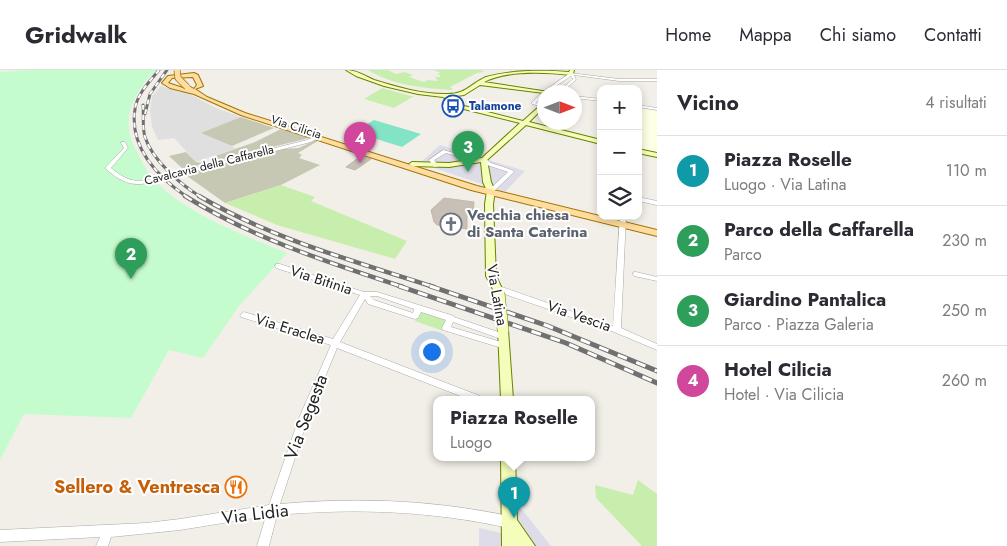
<!DOCTYPE html>
<html lang="it">
<meta charset="utf-8">
<style>
body{margin:0;font-family:Jost,sans-serif;background:#f7f7f7;color:#2b2b33}
.controls{position:absolute;right:15px;top:15px;display:grid;overflow:hidden;border-radius:10px;box-shadow:0 2px 8px #0003}
.controls button{width:45px;height:45px;display:grid;place-items:center;padding:0;border:0;border-bottom:1px solid #e1e1e2;background:#fff;color:#2b2b33;font:25px sans-serif}
.compass{position:absolute;left:537px;top:15px;width:45px;height:45px;border-radius:50%;background:#fff;box-shadow:0 2px 8px #0003;rotate:90deg}
.you{position:absolute;left:431px;top:281px;width:18px;height:18px;margin:-12px;border:4px solid #fff;border-radius:50%;background:#1a73e8;box-shadow:0 0 0 8px #1a73e833}
.badge{display:grid;place-items:center;width:32px;height:32px;border-radius:50%;background:#d30e00;color:#fff;font-size:16px;font-weight:700}
.pin{position:absolute;translate:-50% -41px;filter:drop-shadow(0 1px 2px #0008)}
.pin::after{content:'';position:absolute;top:26px;width:18px;height:15px;background:inherit;clip-path:polygon(0 0,100% 0,50% 100%)}
.popup{position:absolute;left:433px;top:326px;width:162px;height:65px;box-sizing:border-box;display:grid;place-content:center;border-radius:10px;background:#fff;filter:drop-shadow(0 1px 4px #0005);font-size:16px;white-space:nowrap;color:#7c7c81}
.popup b{font-size:19px;color:#2b2b33}
.popup::after{content:'';position:absolute;left:50%;top:100%;margin-left:-10px;border:10px solid transparent;border-top-color:#fff}
.list{margin:0;padding:0;list-style:none}
h2{display:flex;justify-content:space-between;align-items:center;height:65px;margin:0;padding:0 20px;font-size:21px}
h2 small{font-size:16px;font-weight:400;color:#7c7c81}
.list li{display:grid;grid-template-columns:32px 1fr auto;gap:15px;align-items:center;box-sizing:border-box;height:70px;padding:0 20px;border-top:1px solid #e1e1e2}
.list b{display:block;font-size:19px;white-space:nowrap}
.list p{margin:0;font-size:16px;white-space:nowrap;color:#7c7c81}
.list em{font-size:16px;font-style:normal;color:#7c7c81}
.icon{flex:none;width:28px;height:28px;fill:none;stroke:currentColor;stroke-width:2;stroke-linecap:round;stroke-linejoin:round}
.map{position:relative;flex:none;width:657px;height:476px;overflow:hidden}
header{display:flex;align-items:center;gap:30px;box-sizing:border-box;height:70px;padding:0 25px;background:#fff;border-bottom:1px solid #e1e1e2}
header strong{font-size:24px}
nav{display:flex;gap:28px;margin-inline-start:auto;font-size:18px}
main{display:flex}
aside{flex:1;background:#fff}
.map>svg:first-child{display:block}
</style>
<header>
<strong>Gridwalk</strong>
<nav><a>Home</a><a>Mappa</a><a>Chi siamo</a><a>Contatti</a></nav>
</header>
<main>
<div class="map">
<svg width="657" height="476" viewBox="0 0 657 476">
<rect width="100%" height="100%" fill="#f2efe8"/>
<path fill="#e0dfdf" d="M161,16l16,5 1,1h8l30,16 25,9 -39,16 34,15 -40,14 -22,-24 -16,2 -6,-13 -2,-16 2,-15z"/>
<path fill="#fdffe4" d="M638,38l19,3v41l-19,-3z"/>
<path fill="#c6c8b3" d="M241,47l33,11 -42,18 -31,-13z
M281,59l28,9 -126,31 -14,-13 17,-4 10,10 7,1 11,-3 -2,-3 43,-15z
M315,70l3,1 -20,12 4,2 -3,3 21,7 -39,20 -56,18 -38,-27v-3l93,-24 19,-1z"/>
<path fill="#c8eead" d="M368,0h20l8,4 8,-2 9,3 -4,2 15,5 4,-2 10,1 -3,-4h5v-2l-4,-1 5,-1 -8,-3h47l5,2 -8,1 -27,14 3,2 -2,1c-28,-2 -59,-5 -83,-20z
M382,18l29,8h3l-20,12 -30,-9z
M281,115l34,12 -4,4 96,40 -12,18 -118,-34 -52,-22z
M420,241l27,9 -4,11 -28,-10z
M638,410l19,14v52h-15l-46,-48 -1,-13 38,10z"/>
<path fill="#c5fccd" d="M29,0h127c-25,25 -37,52 -18,84 6,12 12,23 21,31 33,31 87,51 128,68l-48,53 -36,52 -34,-8 -38,68 -107,-4 -24,46v-388z"/>
<path fill="#83e4c5" d="M374,50l47,14 -19,13 -48,-15z"/>
<path fill="#dddce8" d="M440,75l85,26 -20,21 -85,-29z
M500,433l20,4 31,39h-72v-18l22,5z"/>
<path fill="#c8c0b7" stroke="#c5b7a9" d="M361,86l10,3 -16,11 -9,-3z
M444,128l30,4 -1,14 -6,-1v14l-30,-4 -3,-3 -3,-12z"/>
<g fill="none" stroke-linecap="round" stroke-linejoin="round">
<g stroke="#a9a9a9" stroke-width="1">
<path id="street" d="M570,3l49,6h38v2h-38l-45,-6 2,5 -14,12h-4l15,-13 -2,-3 -24,16h-3v3l-8,8 8,2v2l-12,-3v-2l12,-11z
M574,26l27,3v2l-27,-3z
M638,35l19,3v2l-19,-3z
M316,66h2v2l-7,4 -125,31 -3,-2 124,-31z
M121,72h4l3,6 -17,20c18,15 26,15 48,9l3,2 -1,1c-25,7 -35,6 -55,-11v-2l18,-19 -3,-5z
M443,80l29,8 14,1 5,4 21,7 2,2 -21,20h-4v-2l19,-18 -21,-7 -4,-4 -11,-1 -26,-7 -12,7 5,6 -5,1 -5,-7z
M638,127l19,4v4l-19,-4z
M620,146h6l-5,112 36,16v6l-43,-18 -118,-41 -1,-2 4,-2h3l111,39z
M276,194h4l84,28h13l77,24v1l53,18 1,2 -1,2 -3,1 -51,-18 -2,5 57,17 1,2 -1,2 -3,1 -62,-19 -1,-2 4,-8 -25,-8 -3,6 -3,1 -47,-15 -3,-5 -25,43 140,54 2,3h-14l-131,-51 -29,70 -28,86c78,-7 152,-4 229,12l4,2 2,4 -2,4 -4,2c-78,-17 -153,-20 -232,-13l-8,31h-12l9,-30 -86,14 -69,7 -3,9h-12l4,-9 -100,5v-12l146,-7 34,-4 89,-14 30,-87 32,-73 -90,-28 -1,-2 4,-3 89,27 27,-44 -84,-27 -1,-2zM370,226h7l37,13 -1,4 -39,-13z
M634,202h2l21,5v4l-23,-5 -1,-2z"/>
</g>
<g stroke="#6b8100" stroke-width="2">
<path id="secondary" d="M346,0c10,0 19,6 28,10 23,7 47,14 71,14 21,1 25,-10 41,-17 25,-7 57,-7 83,-5l1,-2h4l-1,4 -2,1c-27,-3 -63,-5 -87,7l65,10 -5,1 -64,-8 -16,10 -15,2 15,9 59,15 19,-17h2v3l-15,15 72,18v4l-75,-19 -39,35 4,22 4,9 -2,13 3,72 8,17 -2,2h-6l-10,-19 -1,-72 2,-13 -4,-9 -2,-20 -32,5 -37,-1 -3,-2 3,-2 37,1 33,-5 38,-35 -60,-15 -17,-11 -25,-3 -34,-8 -28,-10z
M638,79l19,4v4l-19,-4z
M503,256l4,1 1,3 5,69h-12l-3,-69 1,-3z
M501,387h14l2,63 18,26h-33z"/>
</g>
<g stroke="#9f7500" stroke-width="2">
<path id="primary" d="M194,3l4,2 5,11 -8,3 12,8 38,16 232,73 180,44v6l-186,-46 -230,-75 -47,-21 -24,-6 -8,-5 6,-7zM193,7l4,8 -3,4 -7,-4 -3,2 2,2 -18,-6 4,-5z"/>
</g>
<use href="#street" fill="#fff" fill-rule="evenodd"/>
<use href="#secondary" fill="#f5fdbb" fill-rule="evenodd"/>
<use href="#primary" fill="#ffdca0" fill-rule="evenodd"/>
<g stroke="#707070" stroke-width="3">
<path id="rail-far2" d="M159,0c-9,11 -22,24 -24,39 -6,38 23,68 52,88
M143,35c1,10 -1,23 2,32 7,23 36,48 56,60
M145,44l5,-20 17,-24"/>
</g>
<g stroke="#707070" stroke-width="4.5">
<path id="rail-far1" d="M185,126c67,42 142,66 218,91
M199,126c73,43 155,65 235,91"/>
</g>
<g stroke="#707070" stroke-width="5">
<path id="rail" d="M399,216l167,57 91,40
M430,216l118,40 109,45"/>
</g>
<use href="#rail-far2" stroke="#fff" stroke-width="2" stroke-dasharray="5" stroke-linecap="butt"/>
<use href="#rail-far1" stroke="#fff" stroke-width="2.5" stroke-dasharray="8" stroke-linecap="butt"/>
<use href="#rail" stroke="#fff" stroke-width="3" stroke-dasharray="10" stroke-linecap="butt"/>
<g stroke="#a9a9a9" stroke-width="6" stroke-linecap="butt">
<path id="street-bridge" d="M159,109l27,-8"/>
</g>
<g stroke="#6b8100" stroke-width="12" stroke-linecap="butt">
<path id="secondary-bridge" d="M499,223l4,37"/>
</g>
<g stroke="#9f7500" stroke-width="7" stroke-linecap="butt">
<path id="primary-bridge" d="M177,0l1,8 9,9"/>
</g>
<use href="#street-bridge" stroke="#fff" stroke-width="5"/>
<use href="#secondary-bridge" stroke="#f5fdbb" stroke-width="11"/>
<use href="#primary-bridge" stroke="#ffdca0" stroke-width="5.5"/>
</g>
<defs>
<g id="bus-ring" transform="scale(1.125)"><circle r="9.5" fill="#fff" stroke="#1a4fb4" stroke-width="1.5"/><path d="M-5-6H5V4H4V6H2V4H-2V6H-4V4H-5ZM-3.5-4V0h7V-4ZM-3.5 1.2v1.5H-2V1.2ZM2 1.2v1.5H3.5V1.2Z" fill="#1a4fb4"/></g>
<g id="church-ring" transform="scale(1.125)"><circle r="9.5" fill="#fff" stroke="#6b7280" stroke-width="1.5"/><path d="M-1.2-6h2.4v3.5h3.3v2.4h-3.3V6h-2.4V-.1h-3.3v-2.4h3.3Z" fill="#6b7280"/></g>
<g id="restaurant-ring" transform="scale(1.125)"><circle r="9.5" fill="#fff" stroke="#e8710a" stroke-width="1.5"/><path d="M-5-6h1v4h1v-4h1v4h1v-4h1v5L-1.5 .5V6h-2V.5L-5-1ZM5-6V6H3V1.5H1.5Q1.5-4 5-6Z" fill="#e8710a"/></g>
</defs>
<g fill-rule="evenodd">
<use href="#bus-ring" x="453" y="36"/>
<use href="#church-ring" x="451" y="154"/>
<use href="#restaurant-ring" x="236" y="417"/>
</g>
<g text-anchor="middle" dominant-baseline="central" stroke-width="4" stroke-linejoin="round" paint-order="stroke">
<g font-size="12" font-weight="bold" fill="#164399" stroke="#fff" text-anchor="start">
<text x="469" y="36">Talamone</text>
</g>
<g font-size="12" fill="#222" stroke="#fff">
<text transform="translate(296 57) rotate(18)">Via Cilicia</text>
<text transform="translate(209 95) rotate(-14)">Cavalcavia della Caffarella</text>
</g>
<g font-size="15" font-weight="bold" fill="#5b616d" stroke="#fff" text-anchor="start">
<text x="467" y="145">Vecchia chiesa<tspan x="467" dy="17">di Santa Caterina</tspan></text>
</g>
<g font-size="15" fill="#222" stroke="#fff">
<text transform="translate(321 210) rotate(18)">Via Bitinia</text>
<text transform="translate(497 225) rotate(80)">Via Latina</text>
<text transform="translate(579 246) rotate(19)">Via Vescia</text>
<text transform="translate(290 259) rotate(17)">Via Eraclea</text>
</g>
<g font-size="18" fill="#222" stroke="#fff">
<text transform="translate(306 347) rotate(-69)">Via Segesta</text>
<text transform="translate(255 444) rotate(-7)">Via Lidia</text>
</g>
<g font-size="18" font-weight="bold" fill="#c56008" stroke="#fff" text-anchor="end">
<text x="220" y="417">Sellero &amp; Ventresca</text>
</g>
</g>
</svg>
<div class="controls">
<button>+</button>
<button>−</button>
<button><svg class="icon" aria-label="layers" viewBox="0 0 24 24"><path d="M12 4l9 5-9 5-9-5zM3 14l9 5 9-5"/></svg></button>
</div>
<svg class="compass" viewBox="-18 -18 36 36"><path d="M0-13l5 13h-10z" fill="#e53935"/><path d="M0 13l5-13h-10z" fill="#7c7c81"/></svg>
<div class="you"></div>
<div class="pin badge" style="left:514px;top:448px;background:#0f9aa8">1</div>
<div class="popup"><b>Piazza Roselle</b>Luogo</div>
<div class="pin badge" style="left:131px;top:209px;background:#2e9e5b">2</div>
<div class="pin badge" style="left:468px;top:102px;background:#2e9e5b">3</div>
<div class="pin badge" style="left:360px;top:93px;background:#d1479c">4</div>
</div>
<aside>
<h2>Vicino<small>4 risultati</small></h2>
<ul class="list">
<li><span class="badge" style="background:#0f9aa8">1</span><div><b>Piazza Roselle</b><p>Luogo · Via Latina</p></div><em>110 m</em></li>
<li><span class="badge" style="background:#2e9e5b">2</span><div><b>Parco della Caffarella</b><p>Parco</p></div><em>230 m</em></li>
<li><span class="badge" style="background:#2e9e5b">3</span><div><b>Giardino Pantalica</b><p>Parco · Piazza Galeria</p></div><em>250 m</em></li>
<li><span class="badge" style="background:#d1479c">4</span><div><b>Hotel Cilicia</b><p>Hotel · Via Cilicia</p></div><em>260 m</em></li>
</ul>
</aside>
</main>
